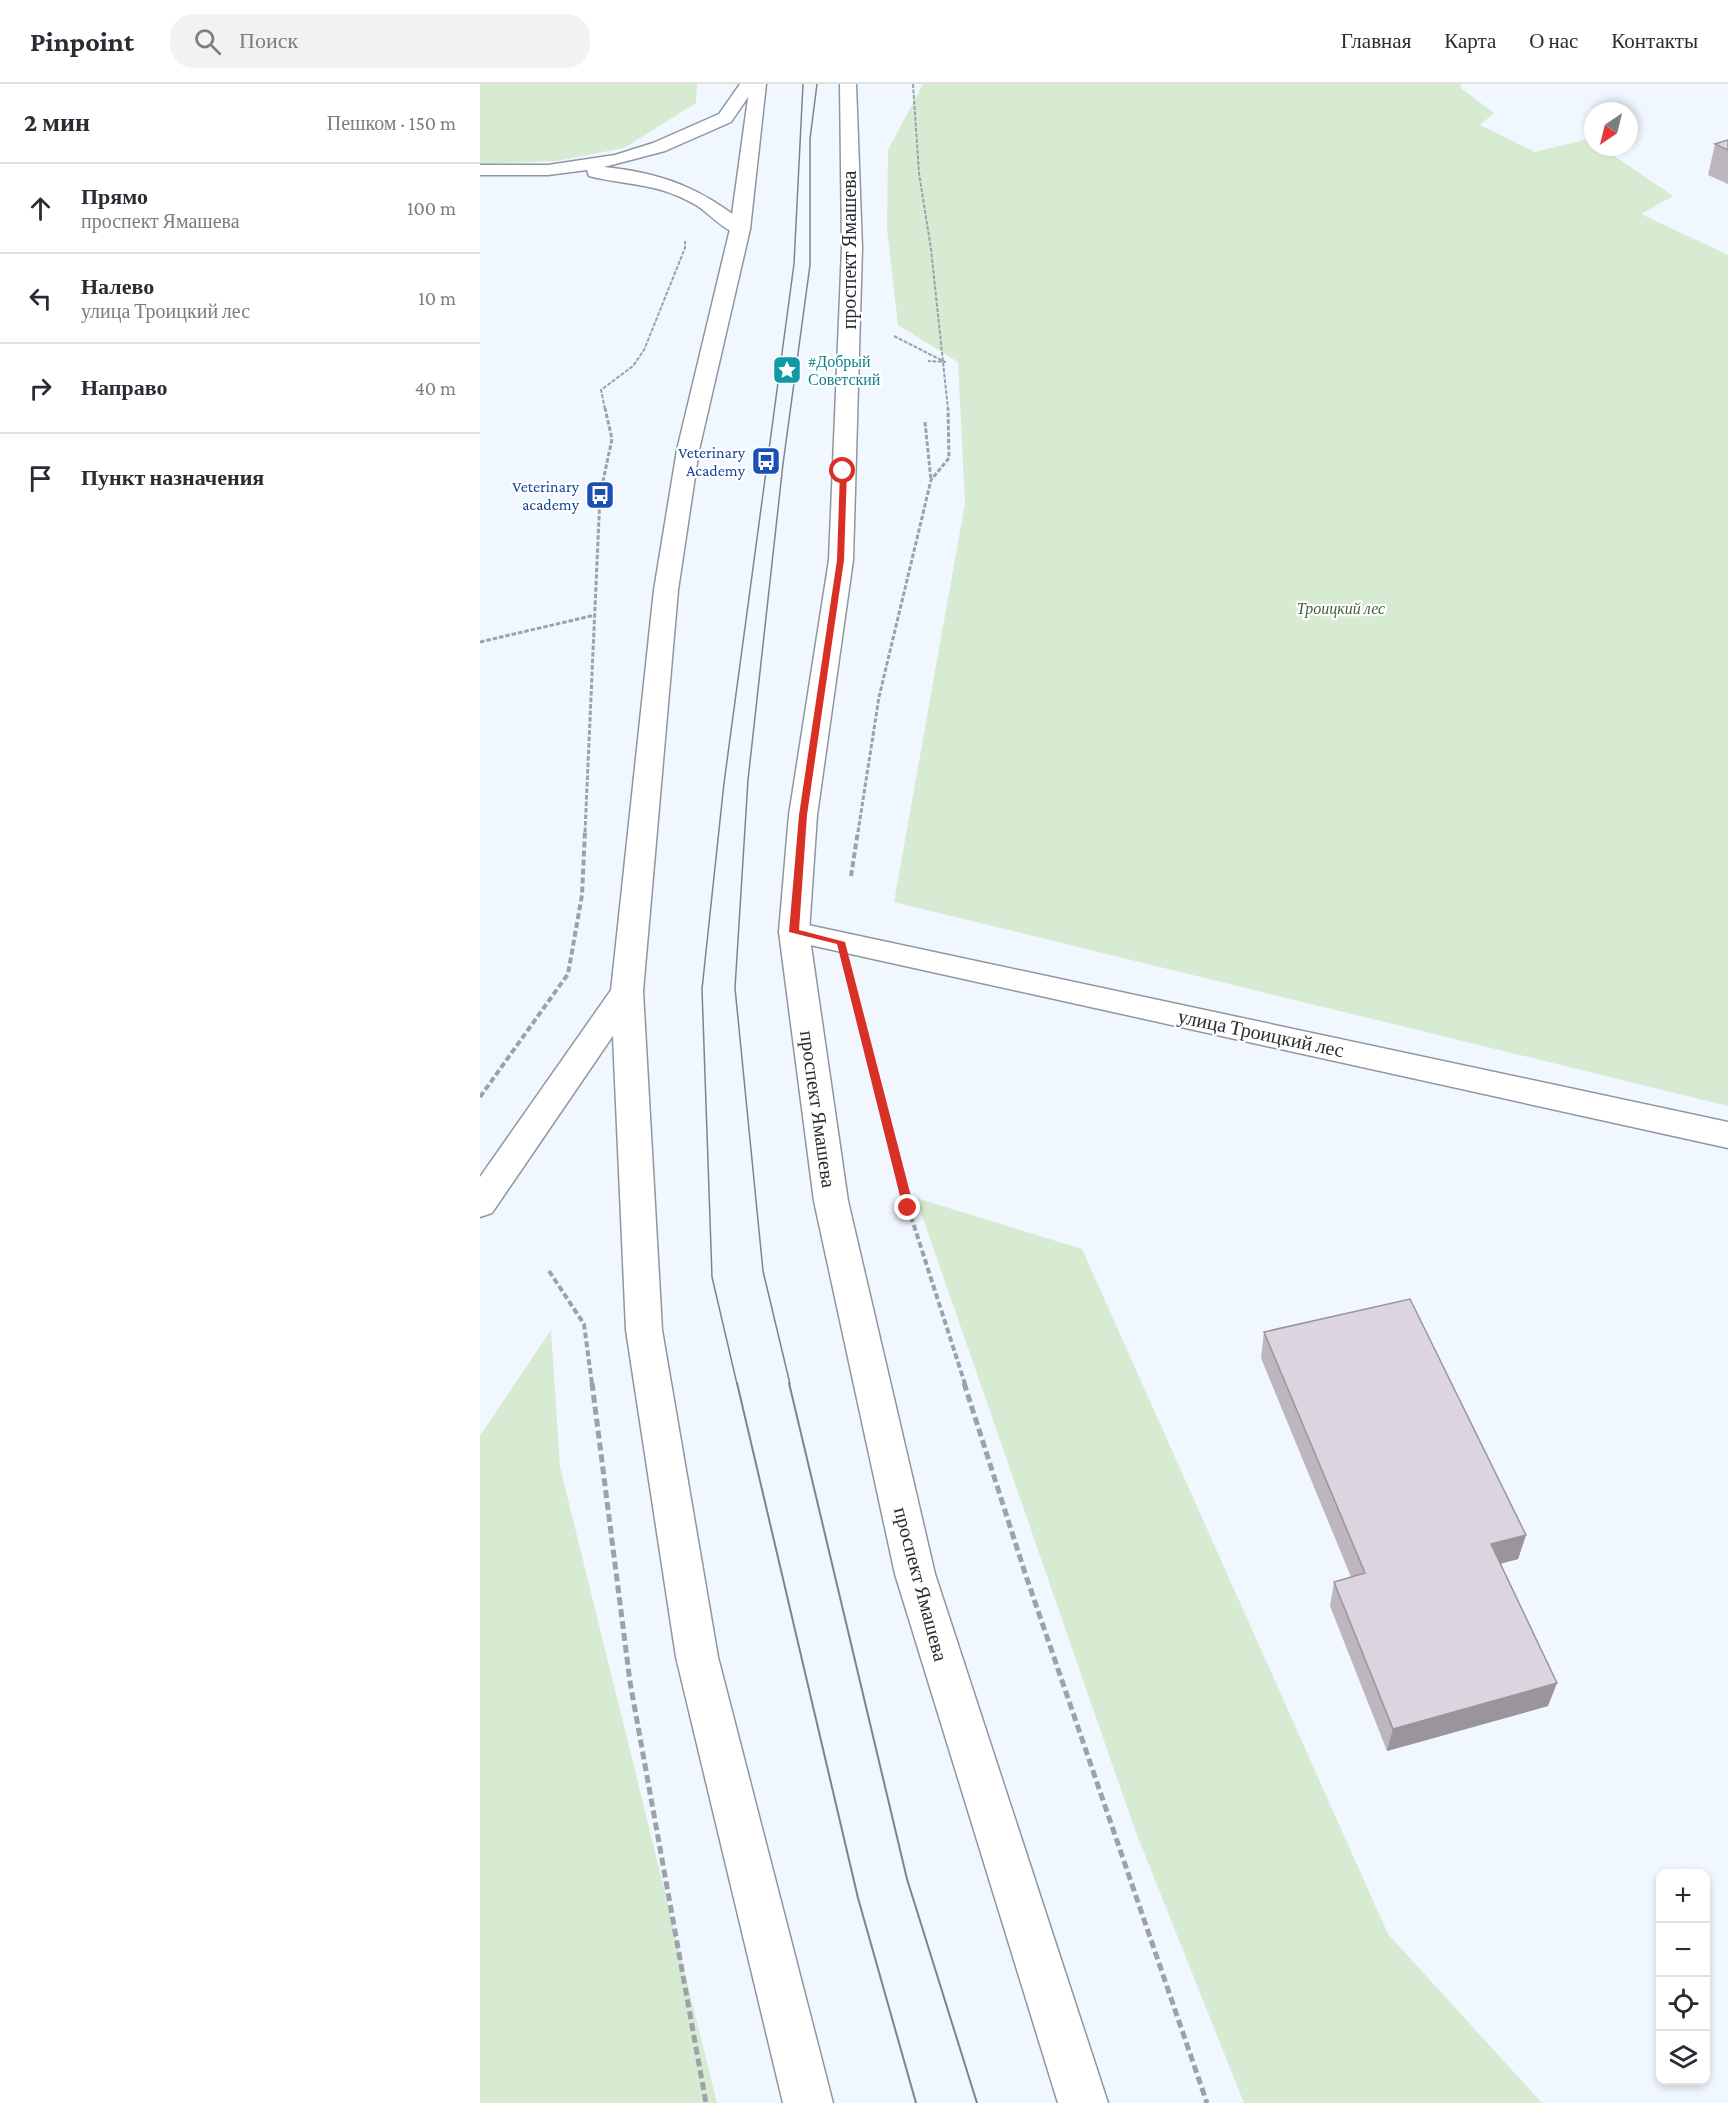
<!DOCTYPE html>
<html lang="ru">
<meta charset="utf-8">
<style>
body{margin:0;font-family:"Crimson Pro",serif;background:#f2f2f3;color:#2b2b33}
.controls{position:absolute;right:18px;bottom:18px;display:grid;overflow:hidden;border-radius:12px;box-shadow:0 3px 9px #0003}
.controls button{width:54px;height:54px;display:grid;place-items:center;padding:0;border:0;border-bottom:2px solid #e1e1e2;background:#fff;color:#2b2b33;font:30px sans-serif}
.compass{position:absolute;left:1104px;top:18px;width:54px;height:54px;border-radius:50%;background:#fff;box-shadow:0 3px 9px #0003;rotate:215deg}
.stop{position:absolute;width:18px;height:18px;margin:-14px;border:4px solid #d93025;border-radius:50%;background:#fff}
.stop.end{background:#d93025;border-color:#fff;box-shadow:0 2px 6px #0008}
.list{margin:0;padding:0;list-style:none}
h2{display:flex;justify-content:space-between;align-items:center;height:78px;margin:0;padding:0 24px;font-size:26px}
h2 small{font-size:20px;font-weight:400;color:#7c7c81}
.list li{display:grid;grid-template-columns:39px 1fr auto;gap:18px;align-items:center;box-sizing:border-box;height:90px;padding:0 24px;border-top:2px solid #e1e1e2}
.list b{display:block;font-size:22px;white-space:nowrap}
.list p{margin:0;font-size:20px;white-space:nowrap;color:#7c7c81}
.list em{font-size:20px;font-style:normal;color:#7c7c81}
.icon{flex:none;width:33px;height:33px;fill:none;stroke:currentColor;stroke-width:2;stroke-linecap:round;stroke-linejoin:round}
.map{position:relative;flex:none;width:1248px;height:2019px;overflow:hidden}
header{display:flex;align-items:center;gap:36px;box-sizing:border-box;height:84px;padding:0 30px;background:#fff;border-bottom:2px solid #e1e1e2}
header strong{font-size:28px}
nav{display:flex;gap:33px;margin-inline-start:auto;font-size:21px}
.search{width:420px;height:54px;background:#f2f2f3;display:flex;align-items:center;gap:15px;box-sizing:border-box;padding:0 21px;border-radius:24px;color:#7c7c81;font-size:22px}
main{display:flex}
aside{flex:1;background:#fff}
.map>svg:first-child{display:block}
</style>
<header>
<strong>Pinpoint</strong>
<div class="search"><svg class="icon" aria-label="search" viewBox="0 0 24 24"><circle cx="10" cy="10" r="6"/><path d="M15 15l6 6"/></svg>Поиск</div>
<nav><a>Главная</a><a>Карта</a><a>О нас</a><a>Контакты</a></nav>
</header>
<main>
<aside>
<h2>2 мин<small>Пешком · 150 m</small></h2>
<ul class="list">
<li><svg class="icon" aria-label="ahead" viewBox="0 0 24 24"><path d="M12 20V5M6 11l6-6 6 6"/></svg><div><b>Прямо</b><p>проспект Ямашева</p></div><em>100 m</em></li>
<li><svg class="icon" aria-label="left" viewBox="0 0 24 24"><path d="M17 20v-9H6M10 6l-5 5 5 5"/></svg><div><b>Налево</b><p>улица Троицкий лес</p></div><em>10 m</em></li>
<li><svg class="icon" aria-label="right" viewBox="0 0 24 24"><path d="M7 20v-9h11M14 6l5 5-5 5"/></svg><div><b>Направо</b></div><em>40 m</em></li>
<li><svg class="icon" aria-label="arrive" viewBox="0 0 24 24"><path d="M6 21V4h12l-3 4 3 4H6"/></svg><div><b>Пункт назначения</b></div></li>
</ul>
</aside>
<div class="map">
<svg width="1248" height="2019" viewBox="0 0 1248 2019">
<rect width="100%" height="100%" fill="#f0f7ff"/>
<path fill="#d7ebd3" d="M0,0h217l-1,19 -72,45 -67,13 -77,3z
M443,0h537l1,4 33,25 -14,12 55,27 53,-13 5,3v5h8l72,49 -32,18 87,41v851l-834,-204 71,-399 -7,-141 -60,-37 -11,-96 1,-79z
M436,1114l166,51 306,685 154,169h-298l-109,-273z
M71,1246l9,137 157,636h-237v-667z"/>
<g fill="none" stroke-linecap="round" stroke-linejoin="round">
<g stroke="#8f969f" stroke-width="3">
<path id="service" d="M147,896l11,3 5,8 -5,8 -146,214 -12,4v-40l136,-194z"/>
</g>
<g stroke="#8f969f" stroke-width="3">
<path id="minor" d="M314,838l934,200v26l-945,-209 -4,-7 4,-7z"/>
</g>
<g stroke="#8f969f" stroke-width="3">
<path id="tertiary" d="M260,0h17l-26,38 -66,29 -61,16c59,6 97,21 143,58l3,4 -3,4c-18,5 -36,-19 -51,-28 -40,-23 -67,-19 -107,-29l-2,-6 -39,5h-68v-10h68l67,-10 38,-12 66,-29z"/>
</g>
<g stroke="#8f969f" stroke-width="3">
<path id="primary" d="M270,0h16l-16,145 -51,221 -21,140 -35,401 19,339 56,327 115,446h-50l-107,-446 -50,-327 -15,-339 43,-401 23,-140 53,-221z
M360,0h16l6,164 -9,312 -36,255 -8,117 39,269 87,373 173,529h-50l-163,-529 -81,-373 -35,-269 10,-117 40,-255 13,-312z"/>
</g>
<path stroke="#9da2a9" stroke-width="2" stroke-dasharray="4 1.5" stroke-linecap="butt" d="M433,0l6,89 12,76 17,160
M414,252l51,26 -17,-1
M125,325l-4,-19 32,-24 11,-16 41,-102v-7"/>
<path stroke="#9da2a9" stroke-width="3" stroke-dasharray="4.5 2" stroke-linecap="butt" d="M445,338l6,58
M0,558l115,-27
M105,748l15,-337 12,-56 -7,-31
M378,748l21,-135 52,-217 18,-22 -1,-50"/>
<path stroke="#9da2a9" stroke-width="4" stroke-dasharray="6 3" stroke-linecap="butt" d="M371,792l7,-45
M379,932l49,191 57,177
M0,1013l88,-123 14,-79 3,-64
M69,1187l35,53 8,60"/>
<path stroke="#9da2a9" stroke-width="5" stroke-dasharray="8 4" stroke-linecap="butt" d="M112,1299l38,299 76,421
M484,1299l61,190 182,530"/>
<use href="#service" fill="#fff" fill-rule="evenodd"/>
<use href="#minor" fill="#fff" fill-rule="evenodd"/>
<use href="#tertiary" fill="#fff" fill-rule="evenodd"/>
<use href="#primary" fill="#fff" fill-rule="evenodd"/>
<path stroke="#7f8489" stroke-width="1.5" d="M257,1300l-25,-107 -10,-288 22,-206 70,-519 9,-180
M310,1300l-27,-113 -28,-283 13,-208 35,-316 27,-199v-126l7,-55"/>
<path stroke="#7f8489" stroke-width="2" d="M257,1299l121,515 58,205
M309,1299l118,496 70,224"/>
</g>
<path fill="#bdb6bf" d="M1248,56v44l-20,-9 7,-31z
M784,1248l262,203 -8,24 -18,5 48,142 -161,45 -57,-145 4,-24 17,-5 -90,-219z"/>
<path fill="#9a949b" d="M1046,1451l-8,24 -34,9 7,-24z
M1077,1599l-9,23 -161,45 6,-22z"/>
<path fill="#dcd4de" stroke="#9a949b" stroke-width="1.5" d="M1248,56v10l-13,-6z
M930,1215l116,236 -35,9 66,139 -164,46 -59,-147 31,-9 -101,-241z"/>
<path fill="#d93025" d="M363,385l4,2 -3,89 -37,255 -8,115 46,12 69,266 -6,3 -5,-3 -66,-264 -48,-12 10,-117 38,-255 3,-89z"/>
<defs>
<g id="sight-square" transform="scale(1.5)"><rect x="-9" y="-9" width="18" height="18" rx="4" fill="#0f9aa8" stroke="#fff"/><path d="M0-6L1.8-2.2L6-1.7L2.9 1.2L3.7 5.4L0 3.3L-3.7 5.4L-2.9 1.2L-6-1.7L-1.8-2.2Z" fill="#fff"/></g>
<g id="bus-square" transform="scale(1.5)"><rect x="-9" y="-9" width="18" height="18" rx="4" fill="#1a4fb4" stroke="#fff"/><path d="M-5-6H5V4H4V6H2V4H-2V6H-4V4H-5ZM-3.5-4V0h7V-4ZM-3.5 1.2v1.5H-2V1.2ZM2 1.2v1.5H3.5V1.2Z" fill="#fff"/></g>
</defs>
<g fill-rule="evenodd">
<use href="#sight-square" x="307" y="286"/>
<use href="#bus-square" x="286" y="377"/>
<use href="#bus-square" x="120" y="411"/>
</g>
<g text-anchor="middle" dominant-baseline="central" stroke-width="4.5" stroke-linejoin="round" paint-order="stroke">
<g font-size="16" fill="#0d838f" stroke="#fff" text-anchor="start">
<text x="328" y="277">#Добрый<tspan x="328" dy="18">Советский</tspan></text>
</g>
<g font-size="16" fill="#164399" stroke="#fff" text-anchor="end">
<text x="265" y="368">Veterinary<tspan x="265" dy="18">Academy</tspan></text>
<text x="99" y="402">Veterinary<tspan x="99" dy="18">academy</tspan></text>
</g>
<g font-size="16" font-style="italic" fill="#3f6338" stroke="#fff">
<text x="861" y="524">Троицкий лес</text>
</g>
<g font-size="20" fill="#292c30" stroke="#fff">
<text transform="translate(369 166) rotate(-90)">проспект Ямашева</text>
<text transform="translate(781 949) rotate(12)">улица Троицкий лес</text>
<text transform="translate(338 1025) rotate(82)">проспект Ямашева</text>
<text transform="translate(441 1500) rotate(75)">проспект Ямашева</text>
</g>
</g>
</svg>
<div class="controls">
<button>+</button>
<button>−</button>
<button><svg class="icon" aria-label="locate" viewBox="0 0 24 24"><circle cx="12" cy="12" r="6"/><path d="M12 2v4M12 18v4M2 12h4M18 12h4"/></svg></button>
<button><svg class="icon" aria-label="layers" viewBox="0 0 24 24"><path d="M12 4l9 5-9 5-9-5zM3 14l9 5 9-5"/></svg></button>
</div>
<svg class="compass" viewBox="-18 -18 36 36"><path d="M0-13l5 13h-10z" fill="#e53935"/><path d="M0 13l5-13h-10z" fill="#7c7c81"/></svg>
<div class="stop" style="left:363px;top:387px"></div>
<div class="stop end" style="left:428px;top:1124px"></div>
</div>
</main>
